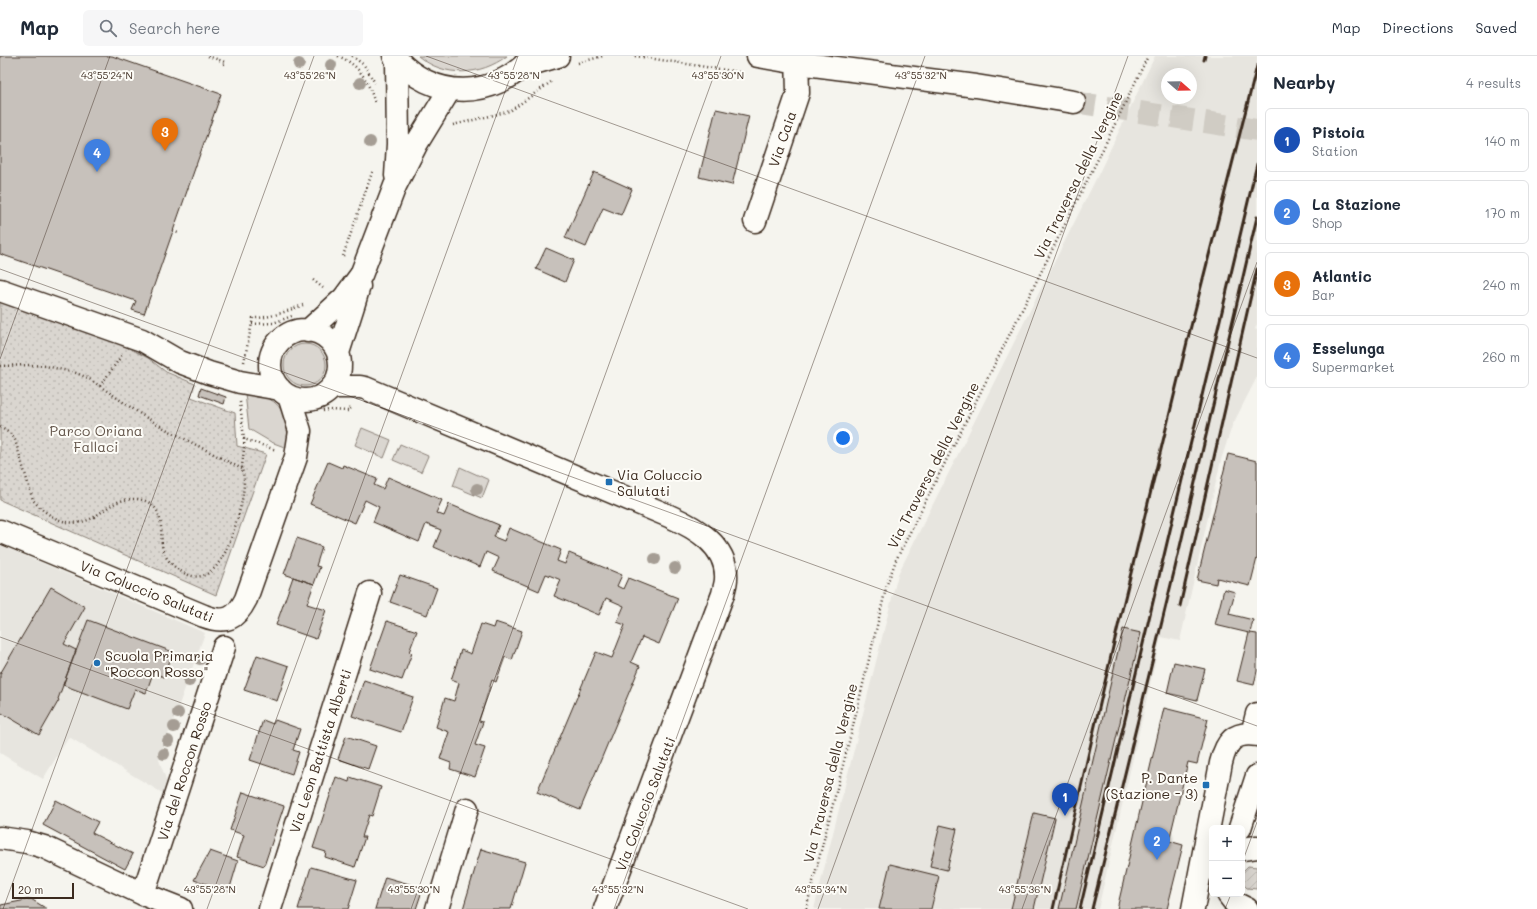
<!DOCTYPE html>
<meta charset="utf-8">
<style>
body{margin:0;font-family:Mali,sans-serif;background:#f6f6f7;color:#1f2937}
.controls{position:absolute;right:12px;bottom:12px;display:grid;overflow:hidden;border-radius:6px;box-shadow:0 4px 16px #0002}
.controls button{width:36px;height:36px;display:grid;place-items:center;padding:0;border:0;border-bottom:1px solid #e0e1e3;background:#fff;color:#1f2937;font:20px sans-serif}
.compass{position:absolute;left:1161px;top:12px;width:36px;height:36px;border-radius:50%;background:#fff;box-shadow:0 4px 16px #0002;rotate:110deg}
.scale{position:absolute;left:12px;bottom:10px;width:62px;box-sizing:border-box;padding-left:4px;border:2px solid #3b2a1e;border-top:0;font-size:11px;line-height:14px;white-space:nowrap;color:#3b2a1e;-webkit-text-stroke:3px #fdfcf7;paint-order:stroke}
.you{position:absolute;left:843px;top:382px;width:14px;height:14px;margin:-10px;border:3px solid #fff;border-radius:50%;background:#1a73e8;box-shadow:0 0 0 6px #1a73e833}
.badge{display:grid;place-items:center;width:26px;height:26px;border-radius:50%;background:#0b8043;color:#fff;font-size:13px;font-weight:700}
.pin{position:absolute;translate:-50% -33px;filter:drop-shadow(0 1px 2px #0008)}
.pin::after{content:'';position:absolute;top:21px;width:14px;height:12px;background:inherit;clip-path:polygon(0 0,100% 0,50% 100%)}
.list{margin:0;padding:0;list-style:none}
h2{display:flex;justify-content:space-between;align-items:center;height:52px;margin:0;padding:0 16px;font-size:17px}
h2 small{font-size:13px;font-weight:400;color:#747a83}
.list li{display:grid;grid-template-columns:26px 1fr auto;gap:12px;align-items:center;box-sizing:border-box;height:64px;margin:0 8px 8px;padding:0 8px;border:1px solid #e0e1e3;border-radius:6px}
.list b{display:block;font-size:15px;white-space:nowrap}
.list p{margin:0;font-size:13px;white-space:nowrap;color:#747a83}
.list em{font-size:13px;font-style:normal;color:#747a83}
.icon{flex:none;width:22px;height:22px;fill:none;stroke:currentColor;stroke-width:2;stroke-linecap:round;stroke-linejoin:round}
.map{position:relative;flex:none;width:1257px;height:853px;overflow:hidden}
header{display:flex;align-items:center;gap:24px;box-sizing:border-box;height:56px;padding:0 20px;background:#fff;border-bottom:1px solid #e0e1e3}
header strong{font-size:19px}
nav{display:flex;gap:22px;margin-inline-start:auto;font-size:14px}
.search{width:280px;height:36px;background:#f6f6f7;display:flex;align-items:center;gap:10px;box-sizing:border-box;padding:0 14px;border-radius:6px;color:#747a83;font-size:15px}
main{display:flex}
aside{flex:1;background:#fff}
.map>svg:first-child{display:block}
</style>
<header>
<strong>Map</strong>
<div class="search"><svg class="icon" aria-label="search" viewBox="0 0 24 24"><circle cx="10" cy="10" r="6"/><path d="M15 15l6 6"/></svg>Search here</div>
<nav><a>Map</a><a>Directions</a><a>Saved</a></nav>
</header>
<main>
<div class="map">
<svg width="1257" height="853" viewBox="0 0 1257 853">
<defs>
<pattern id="park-dots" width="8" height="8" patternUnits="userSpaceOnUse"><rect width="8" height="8" fill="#dad6d0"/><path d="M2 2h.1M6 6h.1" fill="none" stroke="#bcb8b2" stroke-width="1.8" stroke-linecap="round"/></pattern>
<pattern id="garden-furrows" width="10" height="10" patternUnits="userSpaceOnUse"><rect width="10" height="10" fill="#dad6d0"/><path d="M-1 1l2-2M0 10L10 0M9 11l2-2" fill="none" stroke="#bcb8b2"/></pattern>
</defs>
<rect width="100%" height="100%" fill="#f5f4ee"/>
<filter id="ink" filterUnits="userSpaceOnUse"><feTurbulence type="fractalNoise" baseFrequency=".025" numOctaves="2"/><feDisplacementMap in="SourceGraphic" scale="8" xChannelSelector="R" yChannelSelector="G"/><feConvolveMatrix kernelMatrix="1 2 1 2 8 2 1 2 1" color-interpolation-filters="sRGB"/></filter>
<g filter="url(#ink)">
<path fill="#e7e5df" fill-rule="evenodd" d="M1155,0h102v268l-2,5 2,1v47l-25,49 -11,34 -41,181 -19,-4 -63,272h-284l84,-335 200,-399zM1167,18h24v24h-24z
M0,489l205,88 -46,127 8,22 -3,12 -95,-57 -26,42 -43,-26z"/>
<path fill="#dad6d0" stroke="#8a8077" d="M418,0h89c-27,20 -62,22 -89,0z
M284 309a21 21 0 1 1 42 0a21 21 0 1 1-42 0Z
M245,337c7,1 15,2 22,5 20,8 22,32 20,50l-16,-6 -22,-13z
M362,372l29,12 -7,18 -29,-13z
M400,388l28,12 -7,16 -28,-12z
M460,411l29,13 -7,18 -29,-12z"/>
<path fill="url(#park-dots)" stroke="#8a8077" d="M0,245l117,41 31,16 18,14 29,12 -4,13 44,16 2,33 29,8 -50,141 -216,-95z"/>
<path fill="url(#garden-furrows)" stroke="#8a8077" d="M1248,810l9,1v22l-10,-1 -5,-5v-11z"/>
<path fill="#c7c1bb" stroke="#3b2a1e" d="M0,0h112l109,38 -77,220 -12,-4 4,-9 -136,-47z
M716,53l33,7 -17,69 -33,-8z
M594,116l38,17 -11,26 -18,-7 -17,39 -21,-9z
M546,192l28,12 -9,22 -29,-13z
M201,332l25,9 -2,7 -25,-9z
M1228,398l29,7v97l-7,28 -33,-8 -1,6 -19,-4z
M328,406l14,6 1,-3 34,14 -3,6 9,4 5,-12 54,23 -6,13 8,3 5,-12 50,21 -5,12 10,4 5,-13 52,22 -4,11 8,3 4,-11 53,22 -5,11 6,3 5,-11 50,20 -19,46 -17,-7 -11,25 9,4 -60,144 -43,-18 59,-140 16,6 13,-33 -8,-3 7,-16 -18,-8 -7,17 -45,-19 7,-16 -15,-6 -7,17 -46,-20 6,-13 -13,-6 -6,15 -46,-20 7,-17 -15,-6 -7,18 -46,-20 6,-15 -14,-7 -10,23 -45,-19z
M297,482l25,9 -6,19 4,1 -6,17 -30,-10z
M400,519l37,13 -10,27 -37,-13z
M293,521l21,7 -7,20 19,6 -10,29 -40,-14z
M51,531l34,20 -21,37 12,6 -18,49 1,1 -20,35 -39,-23v-38z
M1224,533l11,3 -6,22 24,6 -3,13 7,1v37l-3,14 -17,-4 12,-48 -34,-8z
M88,564l85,32 -9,25 -11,-4 -7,20 -11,-4 -8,20 -64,-24z
M387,565l30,10 -8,21 3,1 -10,27 -32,-11z
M495,566l27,9 -10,29 -7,-3 -9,25 -4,-2 -13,41 4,1 -8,23 10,3 -10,29 -25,-8 1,-6 -11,-4 9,-27 -13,-5 9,-29 9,3 5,-18 -8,-3 10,-30 10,4 10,-30 12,4z
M1123,573l18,4 -65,276h-17z
M257,599l32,11 -12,35 -33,-11z
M1174,606l31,7 -8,31 -30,-7z
M364,624l49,17 -12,35 -49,-16z
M1164,652l44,11 -11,45 -9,-2 -19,79 14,4 -16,64h-50z
M263,664l10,4 2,-4 25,9 -7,21 6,2 -7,22 -42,-14z
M346,680l30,10 -8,23 -30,-10z
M336,721l13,5 1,-5 31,10 -9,29 -3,-1 -7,22h3l-10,30 -30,-10 1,-5 -13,-4z
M243,736l41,14 -20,60 -27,-9 7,-22 -14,-5z
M56,744l42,22 -6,11 41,21 -8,15 -82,-44z
M1034,757l21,5 -21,91h-23z
M940,769l17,4 -10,41 -17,-4z
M481,793l44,13 -14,47h-48z
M210,795l28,10 -9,30 -35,-11z
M890,808l49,12 -8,33h-52z
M311,811l46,13 -9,29h-50z
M385,821l38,11 -7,21h-41z
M31,843l16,10h-47l1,-4z"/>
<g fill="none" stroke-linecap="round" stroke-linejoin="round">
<path stroke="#d0ccc4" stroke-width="22" stroke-dasharray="22 11" stroke-linecap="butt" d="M1074,46l183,28"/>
<g stroke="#3b2a1e" stroke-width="25">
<path id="minor" d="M394,0c38,45 100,45 139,0
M758,0l40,7 178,23 98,16
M524,10l34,-10
M396,120l2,-32 -1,-84
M755,165l43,-128 -1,-37
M0,234l142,50 38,22 29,11 31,9 40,7
M270 309a35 35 0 1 1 70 0a35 35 0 1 1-70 0Z
M308,275l36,-33 17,-23 34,-89 22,-43 33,-54
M338,297l16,-50 5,-17
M332,331h28l5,1 304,128c25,11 59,29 57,63 0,4 -2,10 -3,15l-118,315
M0,475l204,85c22,8 32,3 42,-17l50,-142 4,-26 -11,-35
M1252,678l5,-20
M0,782l27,4 17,5 99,47 38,15
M143,838l81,-247
M270,853l100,-316
M437,853l30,-100
M1193,853l28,-146c5,-21 13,-32 36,-28"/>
</g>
<g stroke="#3b2a1e" stroke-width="25">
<path id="major" d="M1240,772l17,-52
M1242,793l15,-2
M1228,838l7,9 12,6"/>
</g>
<path stroke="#3b2a1e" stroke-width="2.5" stroke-dasharray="1 3" stroke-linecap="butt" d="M208,0l17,6 -2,4
M338,0c22,9 31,26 37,48
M352,0l12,9 11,18
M635,0l110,17
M578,7l25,-7
M453,69l57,-14 41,-29
M173,175l5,2
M343,200l30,-86
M313,224l10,8
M252,268l21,-1 19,-7
M244,306l9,-44c18,0 34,-7 50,-13
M0,310l31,-1 15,1 30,7 12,5 54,37 22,13 78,41
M100,330l22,-31
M240,346l4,37 32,11
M323,355l6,-1 19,1 3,-3
M0,371l11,7 4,6 18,60c16,19 39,30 61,17 16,-10 21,-18 41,-18 9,0 18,4 22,12 7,13 2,29 7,42 4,9 13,17 22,21 32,14 45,-35 52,-57 3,-12 6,-23 6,-36 0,-4 -1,-8 -2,-12 0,-10 3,-19 2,-30
M806,853l46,-179 35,-146 9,-24 204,-405 48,-99"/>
<use href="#minor" stroke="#fdfcf7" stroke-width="22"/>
<use href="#major" stroke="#fdfcf7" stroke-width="22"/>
<path stroke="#3b2a1e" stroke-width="3" d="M1204,4l1,-4
M1180,550l77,-337
M1053,853l60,-262 76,-313 68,-268
M1080,853l177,-745
M1092,853l83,-341 82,-351"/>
</g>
<g fill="#a59d94">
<circle cx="299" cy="8" r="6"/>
<circle cx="331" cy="9" r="6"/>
<circle cx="360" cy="27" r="6"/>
<circle cx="370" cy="86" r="6"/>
<circle cx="477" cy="433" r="6"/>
<circle cx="655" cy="503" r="6"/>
<circle cx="675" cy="512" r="6"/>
<circle cx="200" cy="603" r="6"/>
<circle cx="189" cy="625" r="6"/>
<circle cx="178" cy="657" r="6"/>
<circle cx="174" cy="671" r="6"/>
<circle cx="168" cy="685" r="6"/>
<circle cx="164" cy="698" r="6"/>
</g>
</g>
<path fill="none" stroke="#3b2a1e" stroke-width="1" stroke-opacity="0.45" d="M426,0l831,302M0,213l1257,457M0,303l110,-303M0,581l748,272M1242,807l15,-41M3,853l311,-853M207,853l311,-853M411,853l310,-853M614,853l311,-853M818,853l310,-853M1022,853l235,-647M1225,853l6,-15"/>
<g fill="#1f6fb2" stroke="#fdfcf7" stroke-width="1.5">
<rect x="605" y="422" width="8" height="8" rx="2"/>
<circle cx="97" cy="607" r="4"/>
<rect x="1202" y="725" width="8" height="8" rx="2"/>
</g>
<g text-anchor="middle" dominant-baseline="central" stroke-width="4" stroke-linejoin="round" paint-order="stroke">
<g font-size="14" fill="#3b2a1e" stroke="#fdfcf7">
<text transform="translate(782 83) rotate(-71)">Via Caia</text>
<text transform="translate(1078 119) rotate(-64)">Via Traversa della Vergine</text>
<text transform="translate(933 409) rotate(-63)">Via Traversa della Vergine</text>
<text transform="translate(147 535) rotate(22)">Via Coluccio Salutati</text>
<text transform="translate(320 695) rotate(-72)">Via Leon Battista Alberti</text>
<text transform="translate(184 715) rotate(-72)">Via del Roccon Rosso</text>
<text transform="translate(830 717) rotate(-76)">Via Traversa della Vergine</text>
<text transform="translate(645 748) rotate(-69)">Via Coluccio Salutati</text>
</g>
<g font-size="14" fill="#63554a" stroke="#fdfcf7">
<text x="96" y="374">Parco Oriana<tspan x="96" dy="16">Fallaci</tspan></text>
</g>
<g font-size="14" fill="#3b2a1e" stroke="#fdfcf7" text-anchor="start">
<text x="617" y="418">Via Coluccio<tspan x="617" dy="16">Salutati</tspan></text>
<text x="105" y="599">Scuola Primaria<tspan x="105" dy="16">"Roccon Rosso"</tspan></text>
<text x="1198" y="721" text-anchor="end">P. Dante<tspan x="1198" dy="16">(Stazione - 3)</tspan></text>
</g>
</g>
<g font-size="10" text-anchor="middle" fill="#3b2a1e" stroke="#fdfcf7" stroke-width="4" stroke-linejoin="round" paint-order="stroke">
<text x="107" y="23">43°55'24"N</text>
<text x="514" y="23">43°55'28"N</text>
<text x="718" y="23">43°55'30"N</text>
<text x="310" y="23">43°55'26"N</text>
<text x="921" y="23">43°55'32"N</text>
<text x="210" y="837">43°55'28"N</text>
<text x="414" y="837">43°55'30"N</text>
<text x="618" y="837">43°55'32"N</text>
<text x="821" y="837">43°55'34"N</text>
<text x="1025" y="837">43°55'36"N</text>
</g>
</svg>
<div class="controls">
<button>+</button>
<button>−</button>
</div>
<svg class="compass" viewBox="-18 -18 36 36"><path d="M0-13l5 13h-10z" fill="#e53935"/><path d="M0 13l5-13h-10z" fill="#747a83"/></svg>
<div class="scale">20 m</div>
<div class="you"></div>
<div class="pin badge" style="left:1065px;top:760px;background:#1a4fb4">1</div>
<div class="pin badge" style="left:1157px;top:804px;background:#3f7fe0">2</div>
<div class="pin badge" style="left:165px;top:95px;background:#e8710a">3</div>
<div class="pin badge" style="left:97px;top:116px;background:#3f7fe0">4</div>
</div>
<aside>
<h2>Nearby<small>4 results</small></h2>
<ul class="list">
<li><span class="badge" style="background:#1a4fb4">1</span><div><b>Pistoia</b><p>Station</p></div><em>140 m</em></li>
<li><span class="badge" style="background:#3f7fe0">2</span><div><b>La Stazione</b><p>Shop</p></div><em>170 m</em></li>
<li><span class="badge" style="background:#e8710a">3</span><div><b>Atlantic</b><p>Bar</p></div><em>240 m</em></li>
<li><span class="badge" style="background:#3f7fe0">4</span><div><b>Esselunga</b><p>Supermarket</p></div><em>260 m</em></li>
</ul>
</aside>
</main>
